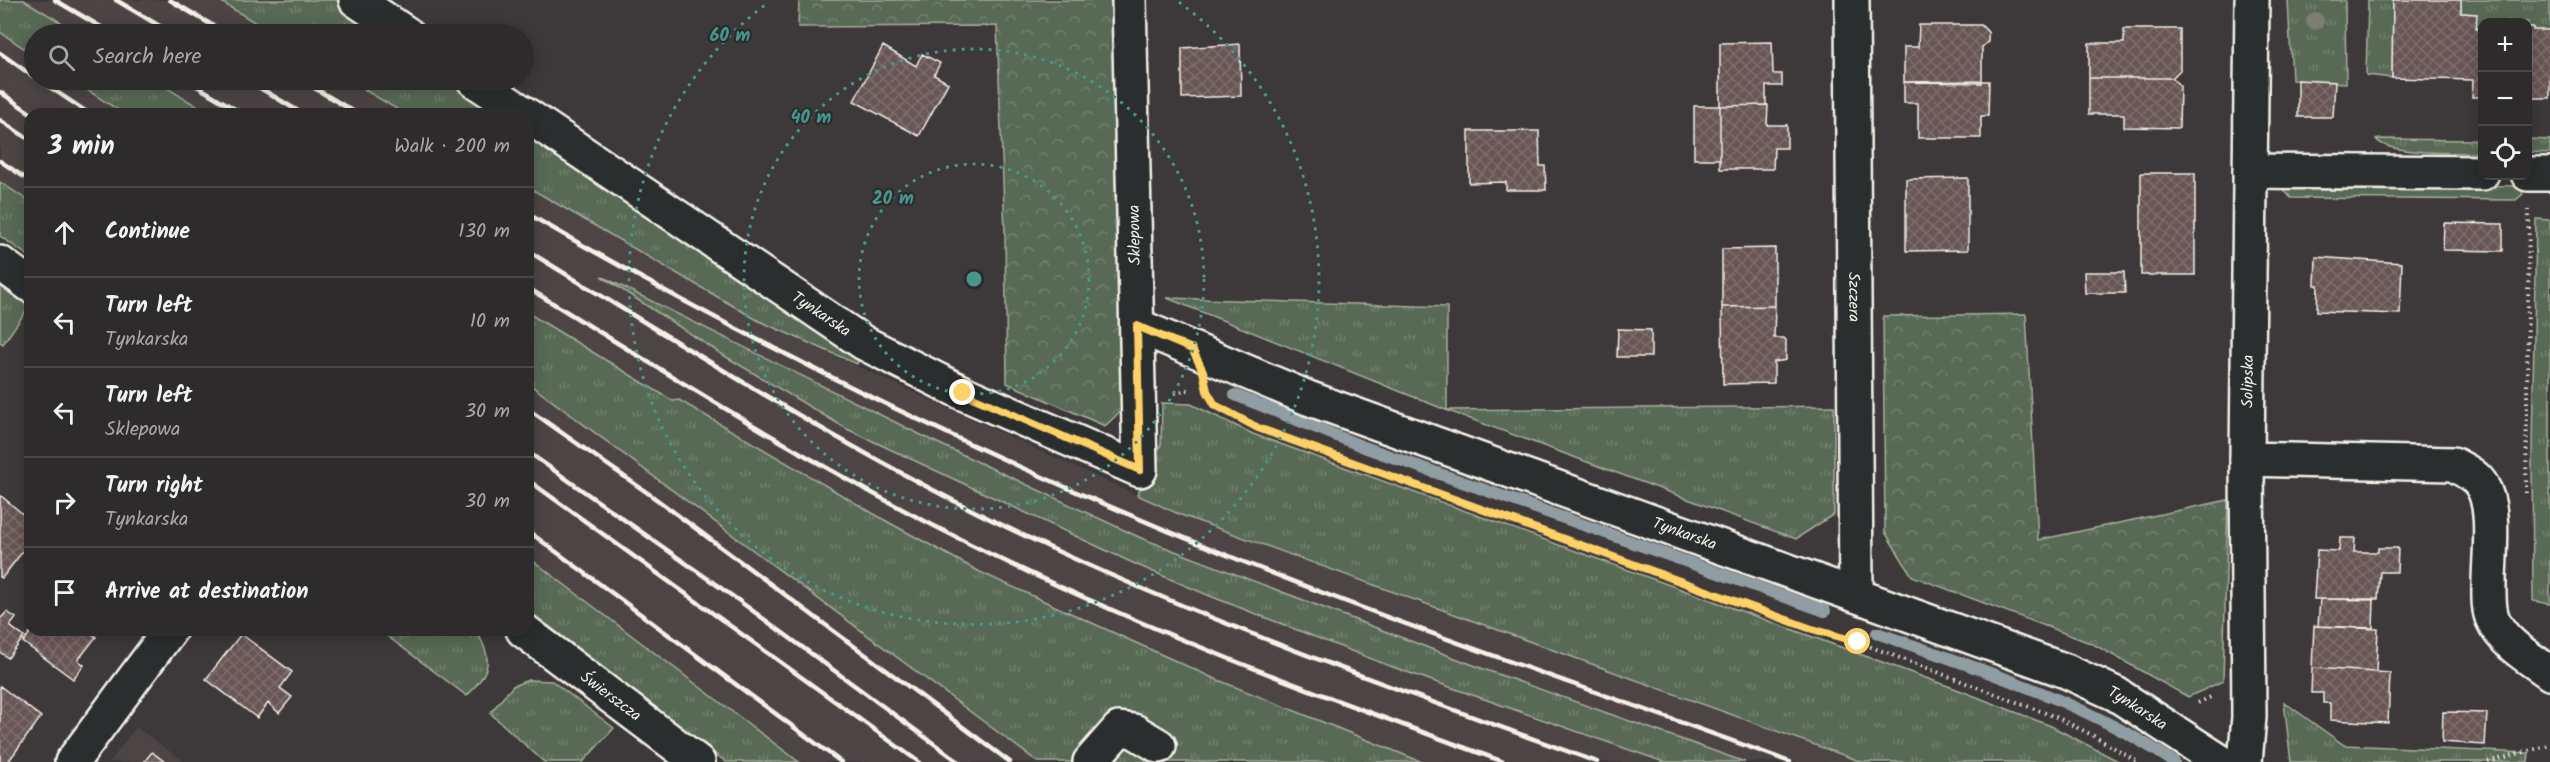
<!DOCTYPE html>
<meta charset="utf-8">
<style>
body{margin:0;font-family:Kalam,sans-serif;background:#363334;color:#f1f3f6}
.controls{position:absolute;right:18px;top:18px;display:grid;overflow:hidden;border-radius:12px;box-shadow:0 3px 15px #0003}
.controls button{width:54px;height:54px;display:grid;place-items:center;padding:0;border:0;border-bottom:2px solid #494748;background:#2e2b2c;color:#f1f3f6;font:30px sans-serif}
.stop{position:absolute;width:18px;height:18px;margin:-14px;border:4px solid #ffd166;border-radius:50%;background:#fff}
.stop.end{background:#ffd166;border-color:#fff;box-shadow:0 2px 6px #0008}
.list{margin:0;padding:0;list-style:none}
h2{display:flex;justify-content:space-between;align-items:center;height:78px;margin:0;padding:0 24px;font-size:26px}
h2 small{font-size:20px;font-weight:400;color:#a7a7a9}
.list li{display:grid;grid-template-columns:39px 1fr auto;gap:18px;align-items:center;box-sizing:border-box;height:90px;padding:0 24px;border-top:2px solid #494748}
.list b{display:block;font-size:22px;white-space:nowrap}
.list p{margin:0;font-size:20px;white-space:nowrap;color:#a7a7a9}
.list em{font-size:20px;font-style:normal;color:#a7a7a9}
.icon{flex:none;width:33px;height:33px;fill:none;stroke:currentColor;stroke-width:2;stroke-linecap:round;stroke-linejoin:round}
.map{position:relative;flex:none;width:2550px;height:762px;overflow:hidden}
.search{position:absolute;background:#2e2b2c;box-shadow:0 3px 15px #0003;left:24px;top:24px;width:510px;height:66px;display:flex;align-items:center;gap:15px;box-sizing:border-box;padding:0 21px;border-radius:33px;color:#a7a7a9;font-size:22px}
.panel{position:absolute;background:#2e2b2c;box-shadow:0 3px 15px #0003;left:24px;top:108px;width:510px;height:528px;border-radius:18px}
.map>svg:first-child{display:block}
</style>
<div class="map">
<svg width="2550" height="762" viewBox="0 0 2550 762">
<defs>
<pattern id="grass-tufts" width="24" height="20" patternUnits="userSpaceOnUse" patternTransform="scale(1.5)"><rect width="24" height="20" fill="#596b54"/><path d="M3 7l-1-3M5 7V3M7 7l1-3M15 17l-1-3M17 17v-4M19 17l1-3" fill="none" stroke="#71816d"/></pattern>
<pattern id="forest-crowns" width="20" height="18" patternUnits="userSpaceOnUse" patternTransform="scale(1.5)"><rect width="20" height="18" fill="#596b54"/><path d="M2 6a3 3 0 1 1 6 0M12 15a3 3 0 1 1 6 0" fill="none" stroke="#71816d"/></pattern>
<pattern id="building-cross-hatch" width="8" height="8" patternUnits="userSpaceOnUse" patternTransform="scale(1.5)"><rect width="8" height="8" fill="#685555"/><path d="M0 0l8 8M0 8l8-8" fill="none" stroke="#7e6e6d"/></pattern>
</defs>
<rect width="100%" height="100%" fill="#3d393a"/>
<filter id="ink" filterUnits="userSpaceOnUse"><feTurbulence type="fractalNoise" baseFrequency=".0167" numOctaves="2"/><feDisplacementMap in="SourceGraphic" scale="12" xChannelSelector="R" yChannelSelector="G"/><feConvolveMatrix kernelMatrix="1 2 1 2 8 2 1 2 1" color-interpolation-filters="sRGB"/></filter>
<g filter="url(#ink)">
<path fill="#4d4545" d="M0,0h218l56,34h-240v46h314l57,34h-375v103l-30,-20z
M528,187l231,134 425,196 678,245h-1123l-211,-163z
M136,727l47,34 -73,1z"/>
<path fill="url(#grass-tufts)" stroke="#a6ae9e" stroke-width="1.5" d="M0,0h24l56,34h-46v21l-34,-23z
M218,0h119l50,34h-113z
M2288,0h57l1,83 -54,-3z
M2368,0h25l-1,78 -26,-3z
M2461,0h89v30h-17v-3h-5v-5h-46v7h-6v-15l-15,-1z
M72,80h82l56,34h-86z
M348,80h104l50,34h-97z
M528,132l332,224 -3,8 -98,-43 -231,-134z
M2376,139l102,1 4,9 -8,4c-20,-1 -87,2 -98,-14z
M2528,139l22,1v13l-22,-1z
M0,182l30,20v55l-30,-21z
M2288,183l231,3 4,8 -7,6 -225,-2 -6,-7z
M2536,219l14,1v384l-17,-3 -1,-153z
M601,276l330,164 210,98 348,133 256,91h-81l-277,-97 -177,-69 -75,-32 -288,-135 -124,-74z
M0,286l29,21 -26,37 -3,-2z
M1167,298l280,9v103l387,-4v108l-38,25 -350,-129z
M528,313l145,88 6,-1 209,122 92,50 233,106 209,84h-384l-510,-379z
M1162,403l29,1 62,30 706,256 92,36 69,36h-258l-681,-247 -44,-20 24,-51z
M528,557l271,205h-73l-198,-152z
M379,630h97c18,32 14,40 -9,66z
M528,680l24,1 62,47 -31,34h-39l-54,-49 23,-27z
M2284,702l60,43 185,8 -1,9h-237z"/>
<path fill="url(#forest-crowns)" stroke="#a6ae9e" stroke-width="1.5" d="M799,0h313l9,411 -16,15 -98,-43 -2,-149 -8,-208 -199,1z
M2026,314l12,226 190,-40 -5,181 -35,16 -95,-53 -181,-68 -27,-44 -2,-216z"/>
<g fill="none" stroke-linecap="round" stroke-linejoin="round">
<path stroke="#909da2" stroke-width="12" d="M1235,395l129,52 461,164
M1877,633c102,36 207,68 297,129"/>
</g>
<path fill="url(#building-cross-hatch)" stroke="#f4f1e8" stroke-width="1.5" d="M2393,0h68v13l16,1 -1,15h6v68h-10l1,-17 -81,-2z
M1919,25h62l7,7v10l-6,5v36l-78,-1v-35h14z
M2528,27h5v3h17v68h-22z
M2124,29h56v41l-8,8h-83v-35h35z
M1772,42l1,32h9v12h-16v19l-46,1v-63z
M1240,44l1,52 -59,2v-50z
M883,46l33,20 6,-12 18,9 -6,12 14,8 -29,53 -65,-35z
M2089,78h83l8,8 -1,42 -55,-1v-13h-35z
M2298,80l37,2 -2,35h-35z
M1982,81h7l-1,35h-7v22h-63v-35h-14v-21z
M1768,105l-1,20h20v23h-13l-1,21h-53v-63z
M1694,106h26v53h-26z
M1469,131h70l1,35h5l1,24h-40v-8l-37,1z
M2141,173h54v102h-54z
M1968,178v72l-62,1v-72z
M2444,223l59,1v27l-60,-1z
M1775,248v58l-53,1v-58z
M2316,257l86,6 -2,51 -83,-3 1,-26h-3z
M2084,272h40l1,21h-40z
M1775,306l-1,32h10l2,2v20l-12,2v21l-51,1 -1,-77z
M1618,329l33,1v27h-34z
M0,495l30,25v22l-28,36 -2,-1z
M2340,538h15l-1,14h24v-4h20l-1,24h-17l-2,27h-64l3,-49 22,1z
M2320,599l54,1 -1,28 -55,-2z
M7,612l9,6 -6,8 14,11 -16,21 -8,-6v-33z
M2314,626l64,3 -2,43 -64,-4z
M32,630h55l9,7 -18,23 6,5 -11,14 -50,-37z
M241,634l51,38 -12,16 12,9 -13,16 -11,-10 -11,15 -51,-39z
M2312,668l78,5 -2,50 -58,-3v-17h-7v-10h-12z
M0,686l41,31 -33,45h-8z
M2443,712l44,1 -2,32 -43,-3z
M152,752l13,10h-21z"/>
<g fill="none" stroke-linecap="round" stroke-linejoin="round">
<g stroke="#f4f1e8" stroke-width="38">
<g id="minor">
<path d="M356,0l51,34"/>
<path id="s1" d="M1852,0l4,594"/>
<path d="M474,80l51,34"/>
<path id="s2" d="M528,116l336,227 99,50 177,77 -11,-470"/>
<path d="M2250,171l232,2"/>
<path d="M2528,174h22"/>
<path d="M0,263l30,22"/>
<path id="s3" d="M1138,326l170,72 758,273 50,23 105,68"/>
<path d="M2247,459l206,5c11,6 23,11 29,22 14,22 7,71 7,97 0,12 -1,26 4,37 11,24 37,38 57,53"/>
<path id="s4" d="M523,630l175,132"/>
<path d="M72,762l98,-132"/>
<path d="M1090,762l29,-33 15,2 25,15"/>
<path id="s5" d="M2245,762l4,-45 -2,-258 5,-459"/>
</g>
</g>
<path stroke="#f4f1e8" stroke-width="4" stroke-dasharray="1.5 4.5" stroke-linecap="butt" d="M1175,393l16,-4
M1210,397l6,8 67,33 526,190 49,14 198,75 38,19 44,26
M2526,493l3,-283
M2198,703l15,-7
M2488,762l62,-17"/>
<use href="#minor" stroke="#2a2d2e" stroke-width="33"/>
<path stroke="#f4f1e8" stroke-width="4.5" d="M55,0l58,34
M116,0l57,34
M170,0l57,34
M0,53l34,24
M39,80l51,34
M187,80l56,34
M247,80l56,34
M301,80l57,34
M0,92l32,22
M0,120l30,20
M0,161l30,20
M528,214c230,133 470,250 716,348 180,72 364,133 546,200
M528,251c163,99 324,203 497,285 186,88 379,156 572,226
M528,288c142,87 282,176 430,250 176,89 362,157 546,224
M528,409l124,87 358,266
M528,452l210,148 221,162
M528,480l391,282
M528,531l313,231"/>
</g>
<circle fill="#7b7d75" cx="2315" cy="21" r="9"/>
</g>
<g fill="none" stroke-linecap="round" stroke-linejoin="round" filter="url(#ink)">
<path stroke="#ffd166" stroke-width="8" d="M963,393l177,77 -3,-144 55,23 11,22 4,20 8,14 43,23 551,200 49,14"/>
</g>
<g fill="none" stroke="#48958c" stroke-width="3" stroke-dasharray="3 6">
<circle cx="974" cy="279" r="115"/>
<circle cx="974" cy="279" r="230"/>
<path d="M1179 2A345 345 0 1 1 769 2"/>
</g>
<g text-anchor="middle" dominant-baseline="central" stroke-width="4.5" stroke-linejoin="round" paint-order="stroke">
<g font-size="16" fill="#f4f1e8" stroke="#2a2d2e">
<text transform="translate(1135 235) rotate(-91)">Sklepowa</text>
<text stroke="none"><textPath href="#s1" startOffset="297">Szczera</textPath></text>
<text stroke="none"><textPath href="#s2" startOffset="354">Tynkarska</textPath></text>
<text stroke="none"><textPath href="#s5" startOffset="381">Solipska</textPath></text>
<text stroke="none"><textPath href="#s3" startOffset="585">Tynkarska</textPath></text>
<text stroke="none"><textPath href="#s4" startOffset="110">Świerszcza</textPath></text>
<text stroke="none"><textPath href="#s3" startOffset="1071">Tynkarska</textPath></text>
</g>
</g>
<circle cx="974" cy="279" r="9" fill="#48958c" stroke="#2a2d2e" stroke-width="3"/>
<g font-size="18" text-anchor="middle" font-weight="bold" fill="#48958c" stroke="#2a2d2e" stroke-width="4.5" stroke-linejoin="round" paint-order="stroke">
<text x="730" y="41">60 m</text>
<text x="811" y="123">40 m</text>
<text x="893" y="204">20 m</text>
</g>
</svg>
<div class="controls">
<button>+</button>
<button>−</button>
<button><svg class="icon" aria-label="locate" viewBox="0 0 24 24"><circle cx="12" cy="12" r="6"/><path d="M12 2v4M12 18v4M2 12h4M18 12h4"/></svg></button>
</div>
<div class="stop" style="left:1858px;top:642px"></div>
<div class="stop end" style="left:963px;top:393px"></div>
<div class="search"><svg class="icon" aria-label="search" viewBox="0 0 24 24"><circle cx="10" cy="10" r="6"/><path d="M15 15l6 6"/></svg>Search here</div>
<section class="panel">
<h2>3 min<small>Walk · 200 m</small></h2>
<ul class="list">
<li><svg class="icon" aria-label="ahead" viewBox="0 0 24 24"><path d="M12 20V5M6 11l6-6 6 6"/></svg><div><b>Continue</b></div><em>130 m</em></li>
<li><svg class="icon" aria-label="left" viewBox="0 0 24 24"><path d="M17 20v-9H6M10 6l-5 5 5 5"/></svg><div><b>Turn left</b><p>Tynkarska</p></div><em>10 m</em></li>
<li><svg class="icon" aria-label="left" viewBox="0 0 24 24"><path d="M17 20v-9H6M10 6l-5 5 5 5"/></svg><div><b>Turn left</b><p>Sklepowa</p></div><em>30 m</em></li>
<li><svg class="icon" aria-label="right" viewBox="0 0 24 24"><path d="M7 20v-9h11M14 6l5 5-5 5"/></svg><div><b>Turn right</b><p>Tynkarska</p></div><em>30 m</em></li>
<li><svg class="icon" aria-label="arrive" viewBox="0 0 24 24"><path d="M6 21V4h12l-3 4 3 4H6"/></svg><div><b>Arrive at destination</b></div></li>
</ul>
</section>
</div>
